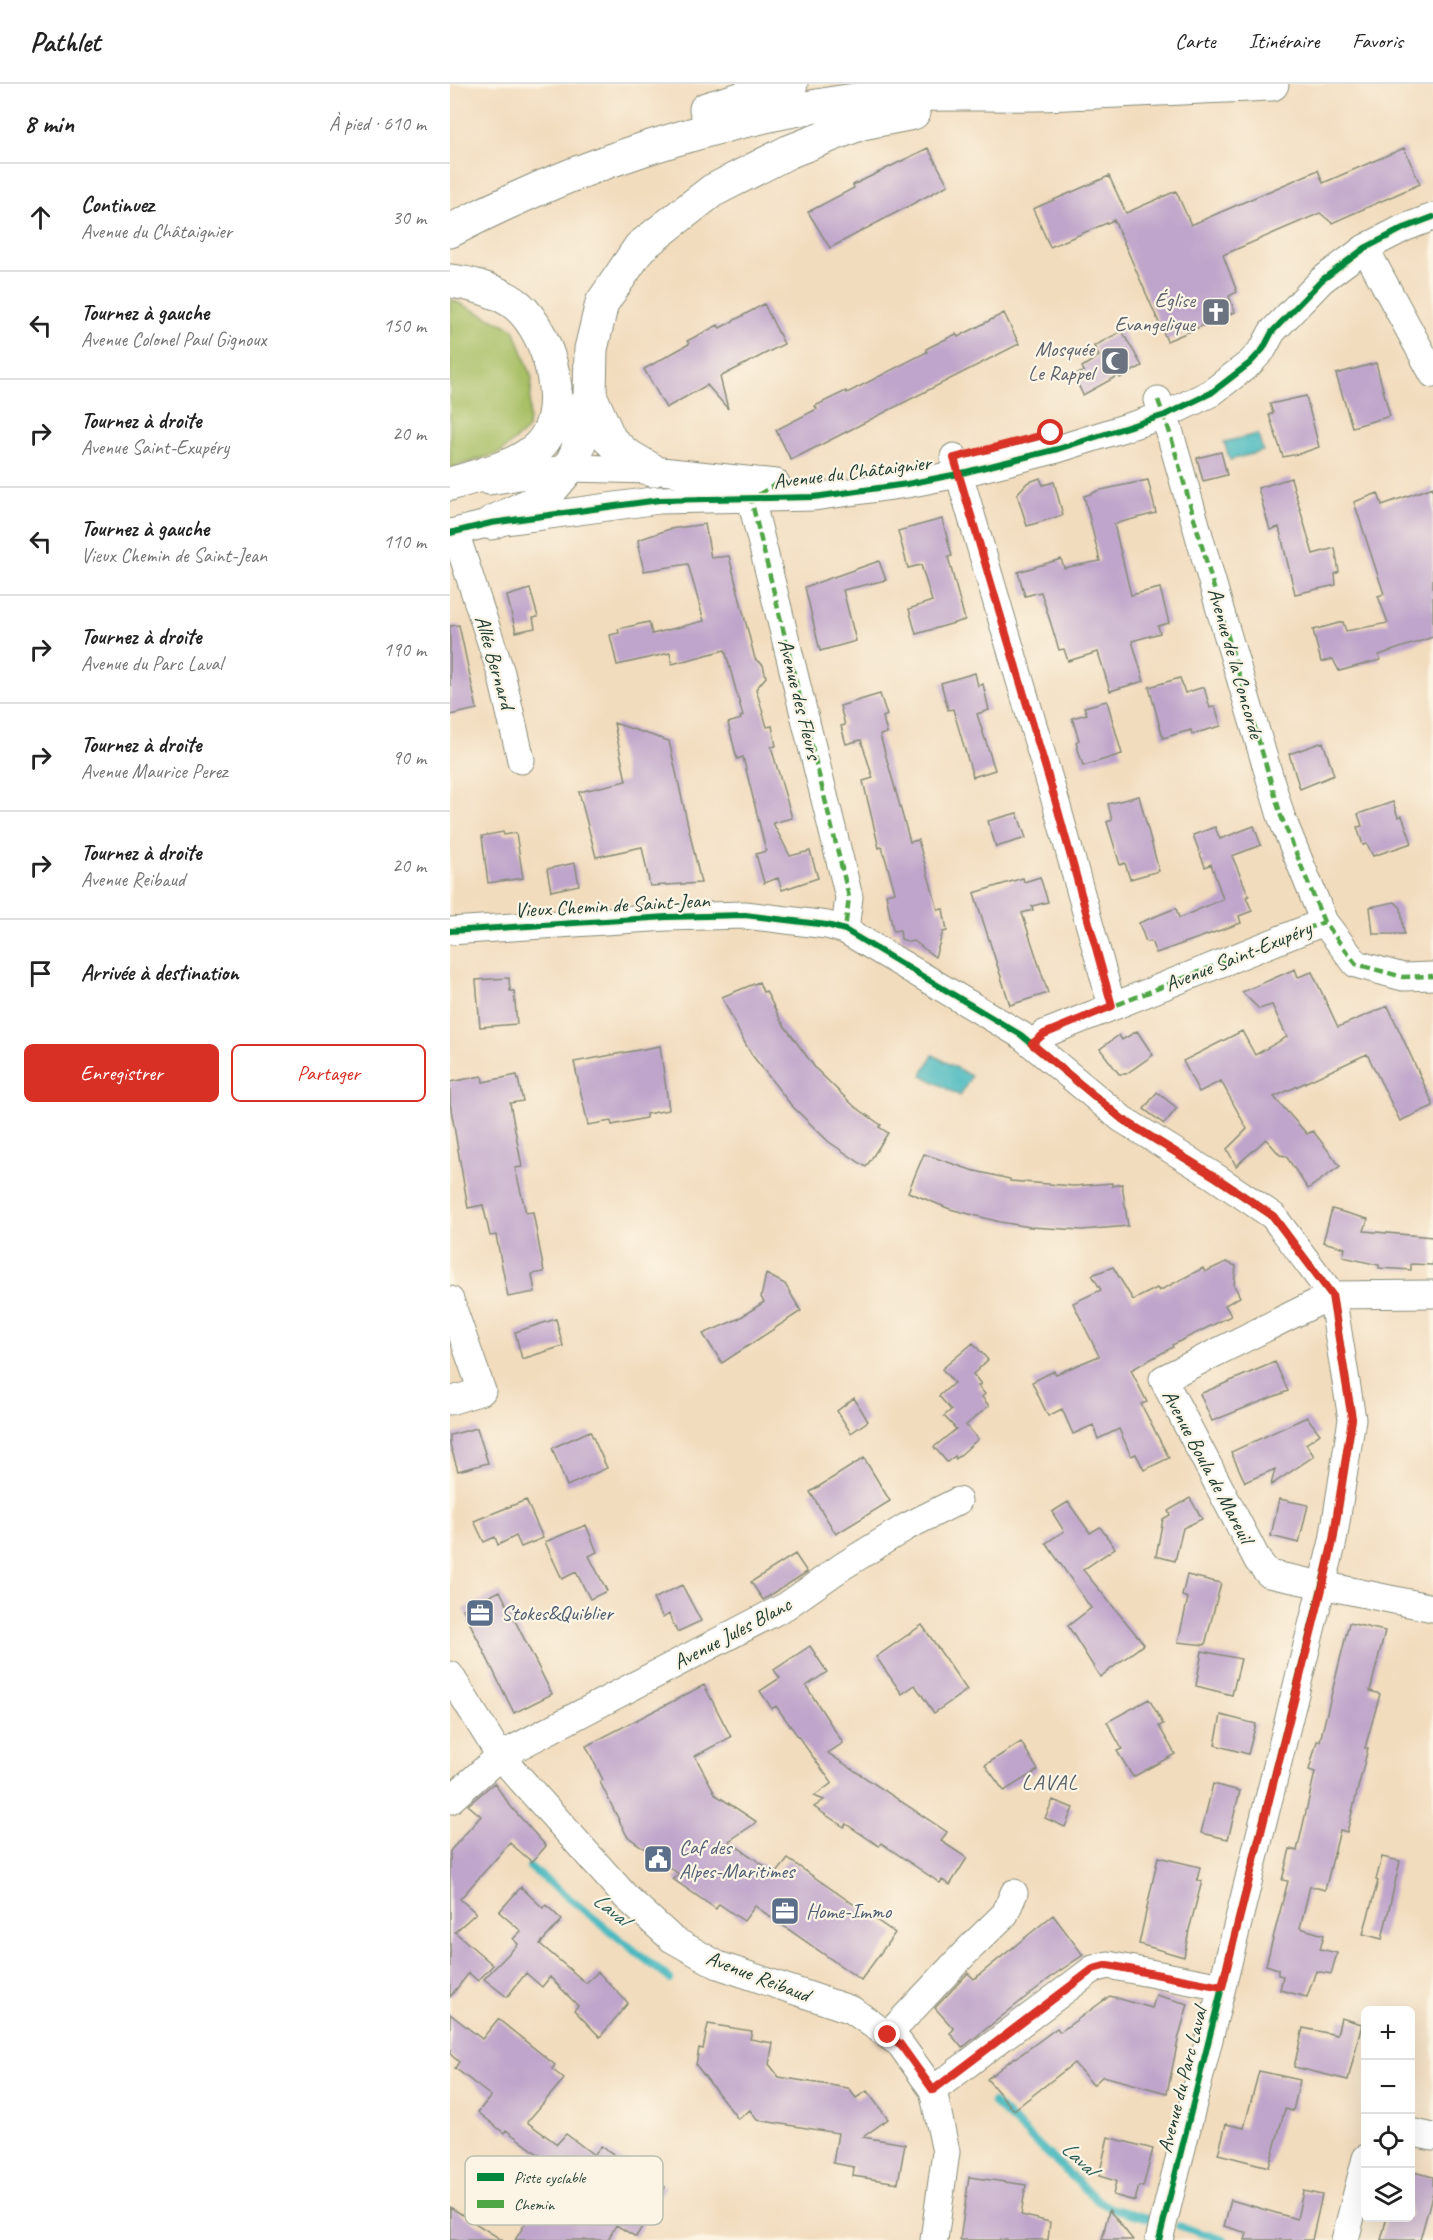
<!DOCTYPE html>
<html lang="fr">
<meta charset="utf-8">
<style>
body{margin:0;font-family:Caveat,sans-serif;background:#f6f6f6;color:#222}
.controls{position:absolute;right:18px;bottom:18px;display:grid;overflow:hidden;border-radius:9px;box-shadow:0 6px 24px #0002}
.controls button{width:54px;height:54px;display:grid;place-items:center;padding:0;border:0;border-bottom:2px solid #e0e0e0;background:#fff;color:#222;font:30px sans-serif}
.stop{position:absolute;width:18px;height:18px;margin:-14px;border:4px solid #d93025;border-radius:50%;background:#fff}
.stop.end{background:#d93025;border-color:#fff;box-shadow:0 2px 6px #0008}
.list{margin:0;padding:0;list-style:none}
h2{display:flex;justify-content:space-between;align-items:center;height:78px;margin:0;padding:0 24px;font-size:26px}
h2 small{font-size:20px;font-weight:400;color:#767676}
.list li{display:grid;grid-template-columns:39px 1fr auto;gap:18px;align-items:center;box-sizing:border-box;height:108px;padding:0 24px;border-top:2px solid #e0e0e0}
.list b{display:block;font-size:22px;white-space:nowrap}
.list p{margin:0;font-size:20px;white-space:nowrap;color:#767676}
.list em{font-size:20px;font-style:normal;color:#767676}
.actions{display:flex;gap:12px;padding:18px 24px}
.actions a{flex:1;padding:14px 0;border:2px solid #d93025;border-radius:9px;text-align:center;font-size:21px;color:#d93025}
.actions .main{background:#d93025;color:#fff}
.icon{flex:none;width:33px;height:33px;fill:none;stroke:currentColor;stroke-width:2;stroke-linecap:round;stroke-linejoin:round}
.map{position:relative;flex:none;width:983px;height:2156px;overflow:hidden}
header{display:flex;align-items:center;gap:36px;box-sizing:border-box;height:84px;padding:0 30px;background:#fff;border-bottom:2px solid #e0e0e0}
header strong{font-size:28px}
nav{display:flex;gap:33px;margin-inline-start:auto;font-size:21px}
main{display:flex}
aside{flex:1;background:#fff}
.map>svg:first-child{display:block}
</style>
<header>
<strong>Pathlet</strong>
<nav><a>Carte</a><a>Itinéraire</a><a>Favoris</a></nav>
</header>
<main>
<aside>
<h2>8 min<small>À pied · 610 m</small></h2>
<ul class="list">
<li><svg class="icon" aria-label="ahead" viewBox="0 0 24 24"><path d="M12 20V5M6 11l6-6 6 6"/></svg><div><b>Continuez</b><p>Avenue du Châtaignier</p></div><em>30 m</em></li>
<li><svg class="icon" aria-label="left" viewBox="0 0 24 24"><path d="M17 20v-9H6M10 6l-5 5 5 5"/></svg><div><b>Tournez à gauche</b><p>Avenue Colonel Paul Gignoux</p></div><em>150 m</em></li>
<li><svg class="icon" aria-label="right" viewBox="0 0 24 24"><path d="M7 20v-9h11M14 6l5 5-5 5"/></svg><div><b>Tournez à droite</b><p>Avenue Saint-Exupéry</p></div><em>20 m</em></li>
<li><svg class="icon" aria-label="left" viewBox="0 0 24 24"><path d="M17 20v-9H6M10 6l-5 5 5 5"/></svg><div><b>Tournez à gauche</b><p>Vieux Chemin de Saint-Jean</p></div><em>110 m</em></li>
<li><svg class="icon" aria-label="right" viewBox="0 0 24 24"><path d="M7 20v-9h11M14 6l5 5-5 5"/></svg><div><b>Tournez à droite</b><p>Avenue du Parc Laval</p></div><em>190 m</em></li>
<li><svg class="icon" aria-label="right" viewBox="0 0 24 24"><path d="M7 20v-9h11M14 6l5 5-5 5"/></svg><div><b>Tournez à droite</b><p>Avenue Maurice Perez</p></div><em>90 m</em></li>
<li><svg class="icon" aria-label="right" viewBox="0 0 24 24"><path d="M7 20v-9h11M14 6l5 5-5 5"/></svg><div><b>Tournez à droite</b><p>Avenue Reibaud</p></div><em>20 m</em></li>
<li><svg class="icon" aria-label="arrive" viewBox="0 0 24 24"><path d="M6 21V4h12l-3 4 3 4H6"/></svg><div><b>Arrivée à destination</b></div></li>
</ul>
<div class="actions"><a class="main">Enregistrer</a><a>Partager</a></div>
</aside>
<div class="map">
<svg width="983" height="2156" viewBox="0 0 983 2156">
<rect width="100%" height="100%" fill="#fcf5e5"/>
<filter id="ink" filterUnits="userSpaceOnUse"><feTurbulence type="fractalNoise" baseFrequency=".0167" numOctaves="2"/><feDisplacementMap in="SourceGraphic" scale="12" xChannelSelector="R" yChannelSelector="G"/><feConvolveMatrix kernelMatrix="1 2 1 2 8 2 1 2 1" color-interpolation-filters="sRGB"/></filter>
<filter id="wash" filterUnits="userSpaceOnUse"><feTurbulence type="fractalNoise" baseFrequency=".008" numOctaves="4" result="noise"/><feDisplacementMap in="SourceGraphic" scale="24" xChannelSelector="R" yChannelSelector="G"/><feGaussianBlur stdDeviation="1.35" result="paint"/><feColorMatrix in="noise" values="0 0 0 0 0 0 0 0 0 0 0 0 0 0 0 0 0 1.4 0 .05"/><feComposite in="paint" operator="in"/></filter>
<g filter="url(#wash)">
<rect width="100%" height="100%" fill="#f2dcbe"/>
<path fill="#a8c066" stroke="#647e4d" stroke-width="1.5" d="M2,216l62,29 18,49 -4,51 -28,24 -50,15v-167z"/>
<path fill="#49b9bf" stroke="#347b7a" stroke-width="1.5" d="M808,350l5,17 -33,9 -6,-18z
M483,971l38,21 -11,20 -38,-21z"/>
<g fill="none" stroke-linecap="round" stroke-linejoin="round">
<path stroke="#49b9bf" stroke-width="8" d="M80,1783l140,112
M543,2018l105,99 13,7 41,11
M729,2142l45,14"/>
</g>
<g id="blocks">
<path fill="#bfa5cb" d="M478,64l20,37 -118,63 -22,-36 46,-24 -1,-3z
M954,64l16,36 -88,39 -12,-10 -97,42 14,37 -8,4 6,16 -68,29 -53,-121 -64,27 -17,-38 76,-33 17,37 50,-22 15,34 127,-55 5,13z
M314,220l20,40 -64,33 8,32 -21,-24 -41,23 -22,-39 45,-25 -2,-3 31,-16 2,3z
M554,229l15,31 -228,116 -15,-30 41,-21 -2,-3 31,-15 1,2 80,-41 -1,-3 30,-15 2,3z
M672,247l20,35 -22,12 -1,-3 -36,20 -9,-19 10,-5 -2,-4 17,-11 -5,-10z
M926,279l14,53 -38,11 -16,-53z
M856,312l13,51 -17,6 -19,4 -14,-42 4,-2 -3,-9z
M771,368l6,23 -24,6 -6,-23z
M590,394l3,7 11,-3 9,33 -36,11 -10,-32 10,-11z
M841,394l22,76 22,-6 4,24 -4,2 1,11 -41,9 -16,-67 -9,3 -12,-42z
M698,396l8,33 -42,11 17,71 29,-7 9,35 -11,3 2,7 -28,8 12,40 -34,10 -12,-39 -30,9 -4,-12 -5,1 -18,-58 -16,4 -7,-24 43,-13 3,9 36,-7 -16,-65 12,-4v-1z
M983,403v150l-54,18 1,5 -41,11 -6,-12 -12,3 -8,-32 30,-8 3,9 42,-8 -10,-27 6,-2 -30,-92 24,-9 4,12z
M492,435l10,37 -4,1 17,63 -49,14 -7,-25 23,-8 -11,-36 -13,3 -10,-37z
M255,440l6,34 18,-2 26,103 8,6 3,12 -10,12 11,38 5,-1 4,20 -5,1 21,71 -19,5 17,33 20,-5 8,27 -36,12 -4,-12 -14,5 -8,-29 10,-3 -23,-94 -6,2 -9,-36 13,-4 -1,-2 3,-1 -18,-66 -53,14 -2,-11 -53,12 -7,-30 9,-2 -1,-4 31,-7 3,12 52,-13 -16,-57 -44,7 -6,-25h1l-1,-6 32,-11z
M429,477l7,19 -43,10 13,51 -36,10 -15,-64z
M80,505l8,28 -5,1 2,10 -19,4 -9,-36z
M9,541l18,84 -27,6v-89z
M525,589l3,13 5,-2 6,26 -12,4 18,56 -22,7 -20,-68 -5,1 -7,-27z
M730,594l5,15 19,-6 6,21 5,-2 6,20 -29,8 -1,-4 -28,8 -14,-51z
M430,610l7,21 -4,2 4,16 -7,2 30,107 8,-2 20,70 5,-1 4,22 -4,1 -8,25 -21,-16 -5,1 -8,-3 -1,-9 -7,1 -7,-37 9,-2 -13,-45 -3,1 -16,-67 10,-3 -12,-38 -15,4 -5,-18 4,-1 -5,-19z
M657,617l15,53 -39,12 -7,-24 3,-2 -7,-22 15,-4 -3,-7z
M164,639l55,18 32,142 -51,3 -8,-39 -46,10 -17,-65 47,-11z
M873,658l11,33 -34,14 -11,-35z
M689,712l20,75 -29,8 -5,-16 -5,2 -13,-43 5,-2 -4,-16z
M943,718l5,15 4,-1 10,27 -39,13 -6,-12 -4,1 -6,-18 5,-1 -4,-12z
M567,729l9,25 -30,9 -8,-26z
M804,742l7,19 -29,11 17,40 -3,1 6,14 -13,5 2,7 -85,30 -5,-12 -5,1 -7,-19 37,-15 3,10 44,-19 -12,-35 -6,3 -12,-32 22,-8 5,12z
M53,748l1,3 12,-2 7,45 -35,5 -6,-47z
M125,779l4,22 -28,6 -4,-22z
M590,793l8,25 -16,4 1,4 -11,3 26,80 -38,12 -36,-112 49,-15 1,4z
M945,818l6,6 3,26h-31l-3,-27z
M845,885l3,8 14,-5 26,55 50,-21 45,98v2l-33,15 -33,-67 -93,43 33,37 6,-3 27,35 -32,23 -22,-33 -6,-1 -14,-16 -30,27 -9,-17 20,-20 -26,-48 -22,11 -16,-31 59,-30 13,24 32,-18 -15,-32 -13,4 -17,-17z
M59,894l1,13h4l3,33 -37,3 -4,-47z
M309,898l4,10 3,-1 15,30 35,48 38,37 27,19 -2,2 9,6 -22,34 -37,-25 -38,-37 -39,-50 -10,-17 -20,-41z
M687,947l16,24 -27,19h-7l-19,-25 19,-14 3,5z
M210,962l9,64 -23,4v4l-34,7 -1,-4 -23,4 -14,-63z
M67,991l6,26 -13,2 12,64 -7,1 11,45 7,-1 11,60 -12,2 3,18 -27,5 -12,-62 -6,1 -7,-31 -15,3 -18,-105v-21l32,-6 1,6z
M707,1008l20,16 -13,16 -20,-15z
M474,1070l47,16 39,9v2l64,5 38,-3v3l10,-2 6,42 -46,4 -52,-3 -30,-5 -50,-13 -42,-17z
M882,1125l36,10 -4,12 69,6v28l-22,-1v6l-32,-2v-3l-36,-8 2,-9 -22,-6z
M776,1178l10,4 -2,19 6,12 -15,8 6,11 -59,29 1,2 -42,23 16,32 -6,2 28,54 -25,12 -8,-16 -5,2 -12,-27 -21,10 -5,-14 -20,9 -11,-25 -14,7 -16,-34 22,-11 2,3 43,-18 -26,-53 28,-13 -9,-15 21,-8 20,33 24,-12 2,3 44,-23 2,4z
M316,1190l19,10 16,27 -79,52 -19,-29 35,-15 26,-17 -3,-5z
M106,1235l7,27 -41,13 -7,-27z
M523,1259l15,17 -15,14 8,10 -3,2 7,8 -3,3 7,9 -23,19 12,14 -22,20 -1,-3 -8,6 -13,-15 22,-18 -12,-13 7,-6 -12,-14 15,-13 -12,-14z
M825,1278l13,29 -76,30 -12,-27z
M404,1314l14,23 -17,12 -14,-22z
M857,1333l13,17 -14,10 8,12 -43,29 4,-16 -30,13 -14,-30z
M27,1344l11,35 -30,8 -8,-27v-9z
M140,1347l17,37 -40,18 -15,-38z
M414,1374l26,43 -54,33 -26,-42z
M740,1414l12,21 -19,9 -8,33 -19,-5 7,-37 7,-4 -2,-4z
M829,1415l29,6 -9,38 -28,-7z
M76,1416l17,38 -22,9 -5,-11 -18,9 -3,-8 -11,5 -10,-21z
M618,1418l22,31 10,-6 15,21 -32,22 61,74 -44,33 -32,-51 23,-18 -45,-65 18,-12 -12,-19z
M136,1441l11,27 -8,4 18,35 -17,8 -14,-27 -14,7 -17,-37z
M345,1470l12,18 -44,28 -12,-18z
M737,1491l34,8 -16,62 -27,-3 10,-44 -6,-2z
M232,1501l19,36 -24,11 -8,-18 -6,4 -10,-19z
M50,1507l52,103 -38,19 -51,-104z
M899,1539l36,8 -15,60 10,3 -15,54h3l-21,84 -7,-2 -15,60 -15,-4 -10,42 24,7 -4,14 17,4 -6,21 -15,-3 -9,26 -27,-7 3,-14 -5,-1v-6l-12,-4 22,-84 -6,-1 8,-31 7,2 18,-79 -6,-2 8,-29h3z
M472,1541l45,65 -33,23 -19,-28 -13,9 -26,-37z
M360,1562l17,26 -21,14 37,57 -15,10 119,79 -6,9 26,17 -17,27 -8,-5 -2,3 -59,-40 -2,3 -33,-22 -2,3 -30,-20 10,-7 -10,-4 18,-13 -56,-77 -4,3 -12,-18 20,-13 -6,-8z
M752,1567l39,8 -9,36 -36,-9z
M254,1601l27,52 -36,19 21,39 41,27 -28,19 47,33 12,-15 107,74 -34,47 -106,-74 -11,15 -25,-17 -3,5 -43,-30 7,-4 -53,-39 -27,-54 3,-2 -17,-34z
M699,1615l14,25 -4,2 16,28 -42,23 -16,-26 5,-2 -15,-27z
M771,1631l35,9 -8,30 -33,-9z
M571,1658l17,28 -34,21 -19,-26z
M44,1699l18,25 34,38 -14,16 -22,-19 -50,56 16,14 -21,19 38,33 -15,16 -9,-8 -19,24v-146l31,-35 -13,-11z
M763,1700l27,7 -12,48 -27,-6z
M603,1716l20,8 -8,19 -20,-9z
M708,1773l42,10 -3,13 5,1 -13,49 -5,27 -45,-13z
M932,1773l18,4 -18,78 -19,-5 15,-53 -2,-1z
M71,1803l22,21 3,-3 16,15 -22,24 46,39 12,-11 30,31 -28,34 -26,-27 4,-4 -28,-29 -8,10 -16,-14 -19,24 -23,-18 34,-35 -5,-5 8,-8 -22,-19z
M603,1831l30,40 -28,19 -93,74 -12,-15 4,-4 -19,-21 33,-35 6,6z
M706,1911l32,9 -9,32 -12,57 -64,-17 -10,9 -19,-22 -60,47 -27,-31 28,-22 1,1 41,-30 3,4 50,-36 42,12z
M0,1930l32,25 16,-20 57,46 -3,4 12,10 -37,43 30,22 9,-10 28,21 7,-9 64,41 -29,50 -20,-12 -8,15h-93l38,-62 -16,-13 5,-8 -36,-27 -2,3 -26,-21 13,-16 -36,-28 4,-6 -9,-8z
M891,1934l21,6 -14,56 -54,-13 9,-39 34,7z
M258,1940l44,7 -2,8 23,4 -4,21 10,13 69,11 8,10 11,-7 21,28 -25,18 42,7 -7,39 -45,-7 1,-9 -21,-4 5,-30 -81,-13 -7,-10 -12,9 -42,-54 3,-17 4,1z
M809,1987l41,9 -7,31 -8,-2 -16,58 -51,-13 8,-30 18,4z
M658,2053l45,12 -10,38 -4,-1 -4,15 -22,-6 3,-14 -17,-5z
M960,2087l23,6v15l-13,48h-39l6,-23h23z
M519,2093l57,8 -5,30 29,7 -2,18h-88z
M853,2107l19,4 -10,45h-67l2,-7 -23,-7 7,-26 66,19z
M0,2123l52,33h-52z
M659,2126l24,30h-31z"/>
</g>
</g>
<g filter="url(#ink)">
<use href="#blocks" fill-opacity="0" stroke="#888c79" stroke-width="1.5"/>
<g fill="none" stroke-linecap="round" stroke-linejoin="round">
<g stroke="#888c79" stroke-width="29">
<path id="minor" d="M915,164l68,126
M708,316l11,30 52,183 60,203 43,106 32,42 47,13 30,-1
M504,373l102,346 56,203
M39,397l80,-13 83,2 124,13
M317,407l-16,8 98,398 -4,33
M5,448l46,141 20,87
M0,449l41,-10 168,-23 155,-3 93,-13 51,-10 100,-25 107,-34 46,-22 39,-30 13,-14 9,-17 50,-52 43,-32 39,-20 29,-11
M0,847l217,-14 78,-2 82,10 18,5 176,105 101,84 92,57 59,40 59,79 20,124 -19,122 -174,699
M582,960l12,-10 280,-112
M983,1210l-101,1 -169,84 95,182 11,13 164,34
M0,1216l32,91 -32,10
M0,1591l50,81 126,141 46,42 46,26 134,45 48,34 33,46 13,62 -12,88
M0,1716l50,-44 286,-150 57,-40 63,-39 52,-26
M438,1951l78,-83 39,-38 9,-21
M483,2006l160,-121 15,-4 114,22
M960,2048l23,5
M895,2156l21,-82"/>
</g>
<g stroke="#888c79" stroke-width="35">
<path id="highway" d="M256,25l85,-25
M0,147c125,-66 264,-111 404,-131 61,-9 121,-5 182,-6 78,-2 157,-7 236,-10
M0,197c21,2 51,11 68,25 32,28 55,108 20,141 -22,21 -60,28 -88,37
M140,311l20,45 15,14 27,16
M41,439l53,-25 25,-30 8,-16 13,-57 1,-46 11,-46 38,-56 72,-56 76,-39 74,-29 51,-10"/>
</g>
<use href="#minor" stroke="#fff" stroke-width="27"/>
<use href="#highway" stroke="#fff" stroke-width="33"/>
<path stroke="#4fa644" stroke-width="4.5" stroke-dasharray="9 4.5" stroke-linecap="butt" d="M708,316l11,30 52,183 60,203 43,106 32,42 47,13 30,-1
M504,373l102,346 56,203
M328,399l-27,16 98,398 -4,33
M582,960l12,-10 280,-112"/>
<g stroke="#fcf5e5" stroke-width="10">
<path id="cycleway" d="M0,449l41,-10 168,-23 155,-3 93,-13 51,-10 100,-25 107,-34 46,-22 39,-30 13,-14 9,-17 50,-52 43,-32 39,-20 29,-11
M0,847l217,-14 78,-2 82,10 18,5 176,105 101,84 92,57 59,40 59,79 20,124 -19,122 -174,699"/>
</g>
<use href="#cycleway" stroke="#00873e" stroke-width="6"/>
</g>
</g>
<g fill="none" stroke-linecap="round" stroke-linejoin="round" filter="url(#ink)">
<path stroke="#d93025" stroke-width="8" d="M438,1951l12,9 33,46 160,-121 15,-4 114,22 101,-402 10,-44 19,-122 -20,-124 -59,-79 -59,-40 -92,-57 -90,-75 12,-10 68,-28 -56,-203 -102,-345 97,-25"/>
</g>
<defs>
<g id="church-square" transform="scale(1.5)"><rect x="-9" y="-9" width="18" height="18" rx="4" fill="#6b7280" stroke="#fcf5e5"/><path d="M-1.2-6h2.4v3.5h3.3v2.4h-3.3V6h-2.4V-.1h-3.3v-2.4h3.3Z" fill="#fff"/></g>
<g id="mosque-square" transform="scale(1.5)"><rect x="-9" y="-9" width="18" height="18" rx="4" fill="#6b7280" stroke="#fcf5e5"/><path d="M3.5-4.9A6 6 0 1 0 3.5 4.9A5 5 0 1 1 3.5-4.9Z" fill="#fff"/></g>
<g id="office-square" transform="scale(1.5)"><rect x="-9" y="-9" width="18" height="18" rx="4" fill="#5c6f8a" stroke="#fcf5e5"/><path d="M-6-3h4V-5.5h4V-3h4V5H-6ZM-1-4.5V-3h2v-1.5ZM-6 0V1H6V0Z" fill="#fff"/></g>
<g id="civic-square" transform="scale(1.5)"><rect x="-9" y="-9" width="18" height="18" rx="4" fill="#5c6f8a" stroke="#fcf5e5"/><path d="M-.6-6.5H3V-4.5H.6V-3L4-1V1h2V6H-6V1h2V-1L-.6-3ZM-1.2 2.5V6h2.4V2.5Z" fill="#fff"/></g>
</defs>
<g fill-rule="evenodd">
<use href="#church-square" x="766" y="228"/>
<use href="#mosque-square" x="665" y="277"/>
<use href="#office-square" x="30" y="1529"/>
<use href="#civic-square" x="208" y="1775"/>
<use href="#office-square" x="335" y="1827"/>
</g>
<g text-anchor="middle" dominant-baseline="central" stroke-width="4.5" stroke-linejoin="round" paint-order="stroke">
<g font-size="21" fill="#5b616d" stroke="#fcf5e5" text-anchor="end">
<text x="745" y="216">Église<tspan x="745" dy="24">Evangelique</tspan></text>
<text x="644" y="265">Mosquée<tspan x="644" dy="24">Le Rappel</tspan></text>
</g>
<g font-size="21" fill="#1f3d34" stroke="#fcf5e5">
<text transform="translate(402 388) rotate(-7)">Avenue du Châtaignier</text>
<text transform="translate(45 578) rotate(74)">Allée Bernard</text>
<text transform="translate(786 579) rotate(74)">Avenue de la Concorde</text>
<text transform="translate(350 615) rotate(76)">Avenue des Fleurs</text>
<text transform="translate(162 821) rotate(-3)">Vieux Chemin de Saint-Jean</text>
<text transform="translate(788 872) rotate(-22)">Avenue Saint-Exupéry</text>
<text transform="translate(758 1382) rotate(62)">Avenue Boula de Mareuil</text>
<text transform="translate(282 1549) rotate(-28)">Avenue Jules Blanc</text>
<text transform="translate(308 1892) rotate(21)">Avenue Reibaud</text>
<text transform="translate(732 1996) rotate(-76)">Avenue du Parc Laval</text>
</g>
<g font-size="21" fill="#4e5e75" stroke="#fcf5e5" text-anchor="start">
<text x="51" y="1529">Stokes&amp;Quiblier</text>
<text x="229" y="1763">Caf des<tspan x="229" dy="24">Alpes-Maritimes</tspan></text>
<text x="356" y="1827">Home-Immo</text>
</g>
<g font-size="22" letter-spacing="1.5" fill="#576169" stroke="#fcf5e5">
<text x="600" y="1698">LAVAL</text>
</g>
<g font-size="22" font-style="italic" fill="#2a5c57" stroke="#fcf5e5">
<text transform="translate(161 1825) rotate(39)">Laval</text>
<text transform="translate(629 2074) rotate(43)">Laval</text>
</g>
</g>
<rect x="15" y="2072" width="198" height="69" rx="9" fill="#fcf5e5" stroke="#babeb0" stroke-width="1.5"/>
<rect x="27" y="2089" width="27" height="8" fill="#00873e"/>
<rect x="27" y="2116" width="27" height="8" fill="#4fa644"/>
<g font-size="16" fill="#1f3d34">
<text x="64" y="2099">Piste cyclable</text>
<text x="64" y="2126">Chemin</text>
</g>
</svg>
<div class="controls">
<button>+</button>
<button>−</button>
<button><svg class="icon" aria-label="locate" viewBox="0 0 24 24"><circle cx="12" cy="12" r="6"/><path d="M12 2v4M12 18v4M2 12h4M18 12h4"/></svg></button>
<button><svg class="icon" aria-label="layers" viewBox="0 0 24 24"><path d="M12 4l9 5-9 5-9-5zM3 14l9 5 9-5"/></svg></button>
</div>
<div class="stop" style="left:601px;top:349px"></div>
<div class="stop end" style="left:438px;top:1951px"></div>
</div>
</main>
